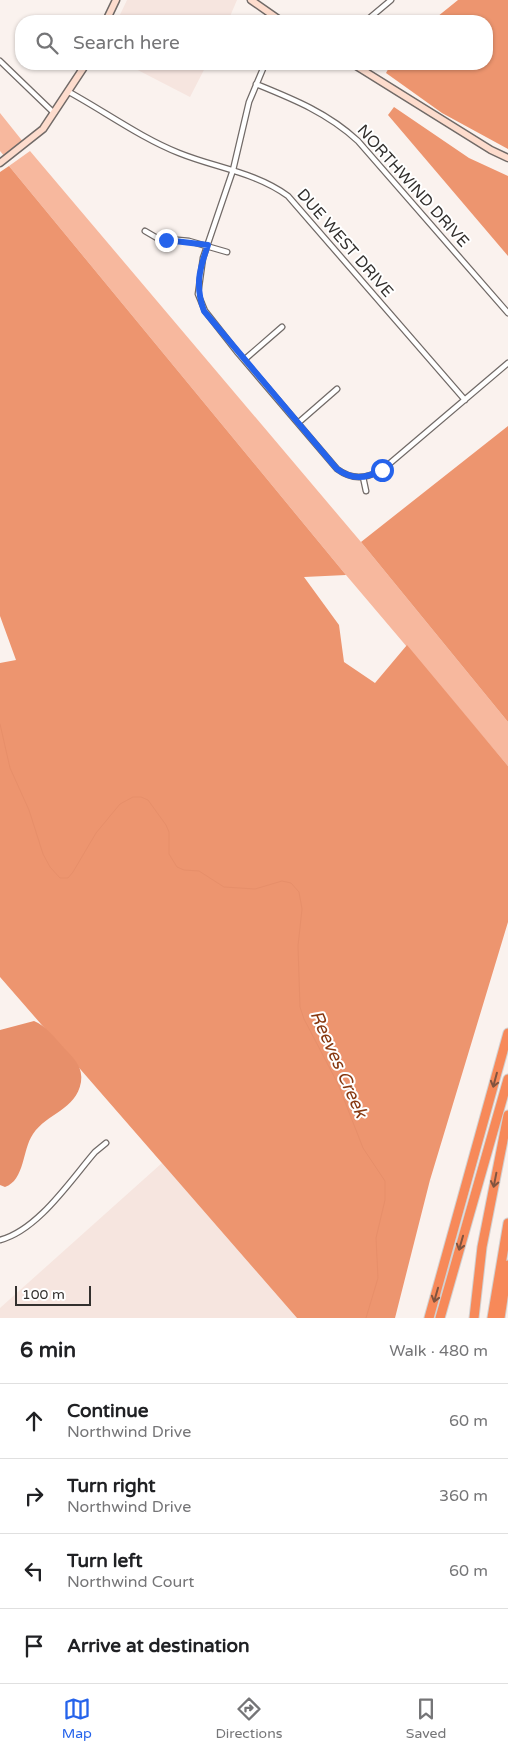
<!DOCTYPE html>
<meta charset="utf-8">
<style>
body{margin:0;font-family:"Varela Round",sans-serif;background:#f2f2f2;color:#202124}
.scale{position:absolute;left:15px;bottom:12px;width:76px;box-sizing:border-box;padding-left:5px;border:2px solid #33302e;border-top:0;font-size:14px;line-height:18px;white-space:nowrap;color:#33302e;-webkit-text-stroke:4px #fff;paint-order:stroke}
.stop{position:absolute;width:15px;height:15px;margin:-11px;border:4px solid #2563eb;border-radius:50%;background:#fff}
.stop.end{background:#2563eb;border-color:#fff;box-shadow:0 1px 5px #0008}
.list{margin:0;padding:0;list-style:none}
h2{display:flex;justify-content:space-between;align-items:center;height:65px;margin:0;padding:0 20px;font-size:21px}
h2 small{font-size:16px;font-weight:400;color:#757577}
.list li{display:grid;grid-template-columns:32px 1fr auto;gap:15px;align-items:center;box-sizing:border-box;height:75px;padding:0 20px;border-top:1px solid #e0e0e0}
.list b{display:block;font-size:19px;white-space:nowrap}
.list p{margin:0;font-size:16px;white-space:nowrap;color:#757577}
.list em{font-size:16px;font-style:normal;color:#757577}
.icon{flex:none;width:28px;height:28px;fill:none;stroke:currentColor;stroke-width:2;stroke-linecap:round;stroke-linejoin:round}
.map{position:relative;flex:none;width:508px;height:1318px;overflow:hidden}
.search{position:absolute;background:#fff;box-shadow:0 1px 4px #0004;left:15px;right:15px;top:15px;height:55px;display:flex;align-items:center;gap:12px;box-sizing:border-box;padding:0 18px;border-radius:20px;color:#757577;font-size:19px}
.sheet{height:365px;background:#fff}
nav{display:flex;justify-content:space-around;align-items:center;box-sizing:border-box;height:70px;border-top:1px solid #e0e0e0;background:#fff;font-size:14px;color:#757577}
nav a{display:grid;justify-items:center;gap:2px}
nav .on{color:#2563eb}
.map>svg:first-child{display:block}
</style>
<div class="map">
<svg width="508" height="1318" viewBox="0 0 508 1318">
<rect width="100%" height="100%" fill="#faf2ee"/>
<path fill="#f6e5df" d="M127,0h110l-9,21h-111z
M126,64h81l-17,33z
M162,1163l135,155h-297v-10z"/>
<path fill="#f7b89e" d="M0,113l24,30 -19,14 -5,-6z
M30,151l331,391 147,180v44l-162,-191 -337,-409z"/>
<path fill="#ed956f" d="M458,0h50v149l-66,-36 -56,-40 5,-9h96v-43h-55z
M394,107l75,51 39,18v80l-120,-141z
M9,166l337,409 -42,2 35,48 5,37 31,21 32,-38 101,121v156l-78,258 -35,138h-98l-297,-341v-314l16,-3 -16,-44v-444z
M508,426v296l-147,-180z"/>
<path fill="#e78f6a" d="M34,1021c11,4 23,19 31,28 10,10 18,19 16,33 -5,28 -34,31 -48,52 -11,16 -8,46 -28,53l-5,-2v-155z"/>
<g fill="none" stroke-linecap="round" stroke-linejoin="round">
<path stroke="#e78f6a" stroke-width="1" d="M0,724l10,44 19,42 14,44 7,13 10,11h8l5,-6 23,-39 24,-29 13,-7h8l7,3 18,25 3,7v22l8,13 7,3 15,1 25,16 31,2 27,-8 9,2 8,9 3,17 -4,37 2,61 4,12 34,65 25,64 22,33v19l-9,38 2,40 -12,40"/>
<g stroke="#716a67" stroke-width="7">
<path id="street" d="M366,21l25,-21
M0,61l54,52
M265,64l-16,38 -16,68 -30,88 -5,36 7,17 33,42 99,116c15,11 28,10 45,1l126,-107
M256,84c37,15 72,29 102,57l150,172
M69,92c35,19 72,46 110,61 37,15 76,19 109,43l177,204
M145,231l12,7 32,3 38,11
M244,360l38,-33
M298,423l39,-34
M363,477l3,14
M0,1240c38,-10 70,-59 95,-88l11,-9"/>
</g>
<g stroke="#716a67" stroke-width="9">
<path id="secondary" d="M251,0l30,21
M106,21l10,-21
M353,64l138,86 17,8
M0,163l43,-34 43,-65"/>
</g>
<g stroke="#d2d1d1" stroke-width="11">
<path id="highway" d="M429,1318l79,-285
M440,1318l68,-239
M474,1318l8,-71 26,-132
M492,1318l16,-95
M500,1318l8,-53"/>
</g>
<use href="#street" stroke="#fff" stroke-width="4.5"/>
<use href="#secondary" stroke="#fddccd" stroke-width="6"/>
<use href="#highway" stroke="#f78959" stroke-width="9"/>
</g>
<defs><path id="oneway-shaft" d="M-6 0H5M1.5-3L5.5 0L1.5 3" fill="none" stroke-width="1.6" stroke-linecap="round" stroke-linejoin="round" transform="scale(1.25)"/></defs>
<g stroke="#81543f">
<use href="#oneway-shaft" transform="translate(495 1080) rotate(105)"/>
<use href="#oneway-shaft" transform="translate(495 1180) rotate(101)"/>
<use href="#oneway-shaft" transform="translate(461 1243) rotate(106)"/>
<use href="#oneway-shaft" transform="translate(436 1295) rotate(106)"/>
</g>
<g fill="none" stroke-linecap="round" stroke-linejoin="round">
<path stroke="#2563eb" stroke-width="6" d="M166,240l42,5c-9,25 -13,41 -4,66l133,158c15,11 28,10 45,1"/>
</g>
<g text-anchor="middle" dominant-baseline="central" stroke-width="4" stroke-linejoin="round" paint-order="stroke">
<g font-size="16" fill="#33302e" stroke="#fff">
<text transform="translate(413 186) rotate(48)">NORTHWIND DRIVE</text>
<text transform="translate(345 243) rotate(49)">DUE WEST DRIVE</text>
</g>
<g font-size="18" font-style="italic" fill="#883911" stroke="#fff">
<text transform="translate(339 1064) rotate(66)">Reeves Creek</text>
</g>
</g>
</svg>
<div class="scale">100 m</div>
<div class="stop" style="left:382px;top:470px"></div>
<div class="stop end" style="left:166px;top:240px"></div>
<div class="search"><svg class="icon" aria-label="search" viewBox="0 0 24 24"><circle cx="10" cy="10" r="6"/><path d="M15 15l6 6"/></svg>Search here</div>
</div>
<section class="sheet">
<h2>6 min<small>Walk · 480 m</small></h2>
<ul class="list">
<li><svg class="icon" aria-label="ahead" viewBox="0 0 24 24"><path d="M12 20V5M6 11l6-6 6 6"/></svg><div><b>Continue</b><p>Northwind Drive</p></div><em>60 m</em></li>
<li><svg class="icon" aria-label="right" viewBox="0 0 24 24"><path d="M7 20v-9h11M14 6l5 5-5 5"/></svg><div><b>Turn right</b><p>Northwind Drive</p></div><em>360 m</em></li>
<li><svg class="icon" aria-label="left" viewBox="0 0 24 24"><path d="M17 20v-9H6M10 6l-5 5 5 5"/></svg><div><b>Turn left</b><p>Northwind Court</p></div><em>60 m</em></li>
<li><svg class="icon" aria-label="arrive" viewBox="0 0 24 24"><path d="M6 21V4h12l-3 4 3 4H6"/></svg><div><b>Arrive at destination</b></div></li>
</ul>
</section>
<nav>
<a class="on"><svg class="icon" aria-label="map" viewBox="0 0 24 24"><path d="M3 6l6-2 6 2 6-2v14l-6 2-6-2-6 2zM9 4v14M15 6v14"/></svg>Map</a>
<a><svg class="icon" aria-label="directions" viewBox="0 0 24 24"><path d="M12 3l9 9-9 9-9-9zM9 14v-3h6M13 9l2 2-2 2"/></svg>Directions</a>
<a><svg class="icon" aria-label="saved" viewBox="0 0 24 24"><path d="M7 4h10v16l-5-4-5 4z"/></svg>Saved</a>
</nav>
